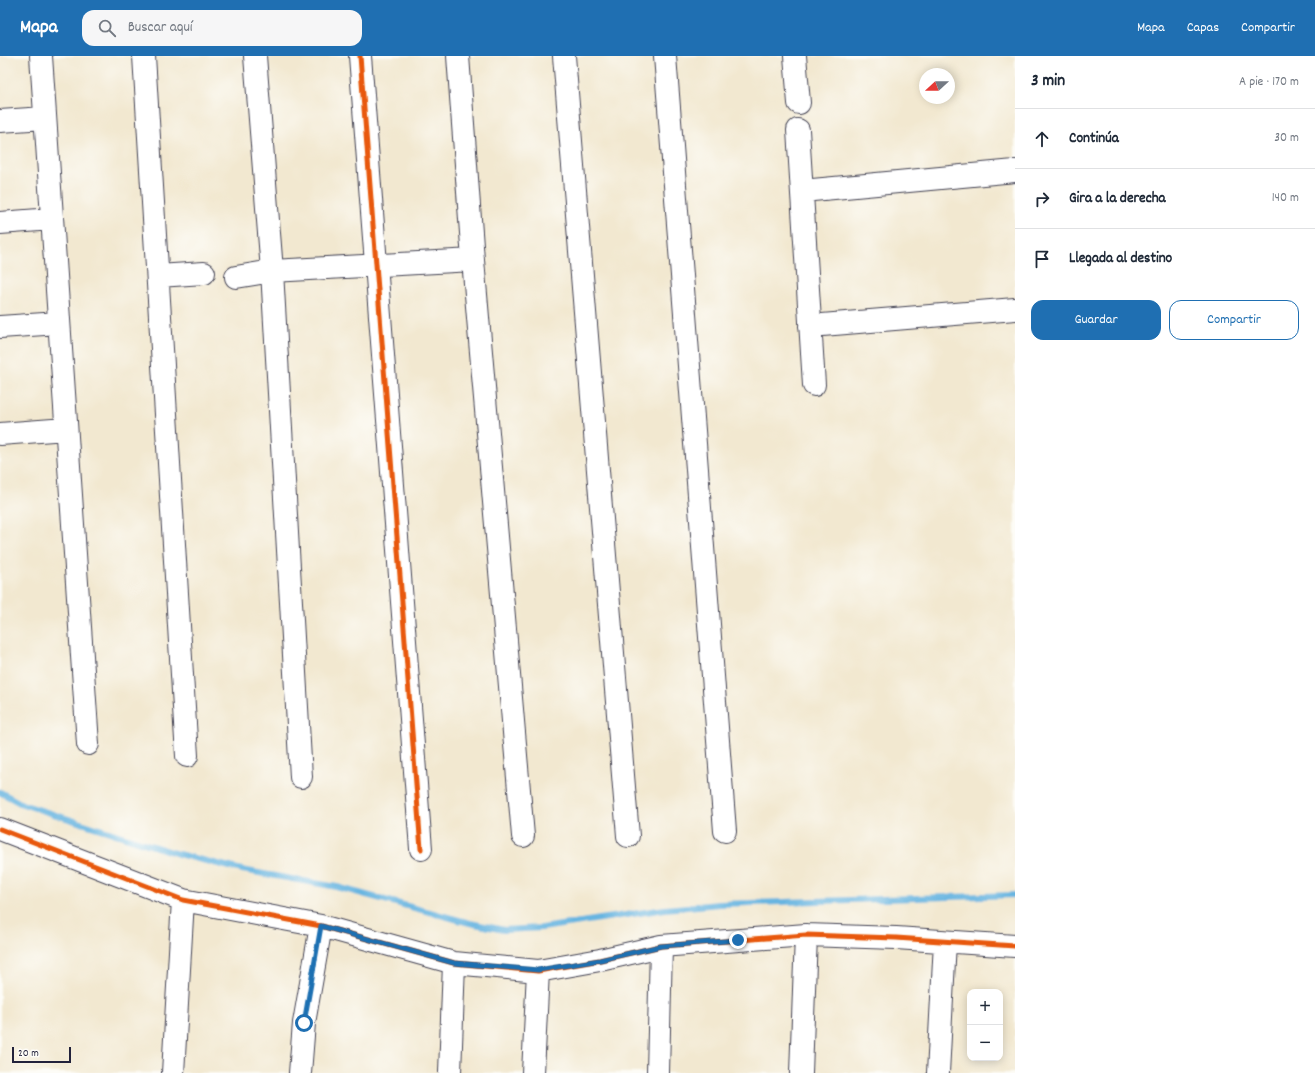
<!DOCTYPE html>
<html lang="es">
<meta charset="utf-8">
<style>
body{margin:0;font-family:Dekko,sans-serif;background:#f6f6f7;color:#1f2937}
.controls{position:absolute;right:12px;bottom:12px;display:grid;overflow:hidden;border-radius:8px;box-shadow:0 2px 10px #0003}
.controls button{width:36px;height:36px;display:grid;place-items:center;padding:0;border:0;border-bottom:1px solid #e0e1e3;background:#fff;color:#1f2937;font:20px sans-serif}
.compass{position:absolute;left:919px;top:12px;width:36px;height:36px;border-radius:50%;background:#fff;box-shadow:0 2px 10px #0003;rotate:249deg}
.scale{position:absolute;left:12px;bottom:10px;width:59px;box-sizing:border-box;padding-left:4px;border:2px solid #22223b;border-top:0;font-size:11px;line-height:14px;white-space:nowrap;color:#22223b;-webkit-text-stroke:3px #fdfcf7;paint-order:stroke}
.stop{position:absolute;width:12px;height:12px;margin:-9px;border:3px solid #1f6fb2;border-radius:50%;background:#fff}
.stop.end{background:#1f6fb2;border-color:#fff;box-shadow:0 1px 4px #0008}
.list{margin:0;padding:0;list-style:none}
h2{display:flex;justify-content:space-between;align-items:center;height:52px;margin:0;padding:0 16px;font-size:17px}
h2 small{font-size:13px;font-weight:400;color:#747a83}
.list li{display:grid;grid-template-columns:26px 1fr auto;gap:12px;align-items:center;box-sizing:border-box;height:60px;padding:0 16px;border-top:1px solid #e0e1e3}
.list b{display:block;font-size:15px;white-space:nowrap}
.list em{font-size:13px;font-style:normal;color:#747a83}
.actions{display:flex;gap:8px;padding:12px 16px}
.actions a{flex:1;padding:9px 0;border:1px solid #1f6fb2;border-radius:12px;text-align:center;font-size:14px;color:#1f6fb2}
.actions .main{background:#1f6fb2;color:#fff}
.icon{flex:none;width:22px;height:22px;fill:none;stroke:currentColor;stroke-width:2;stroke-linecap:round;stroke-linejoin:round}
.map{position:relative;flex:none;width:1015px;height:1017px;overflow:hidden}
header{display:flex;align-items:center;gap:24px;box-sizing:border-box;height:56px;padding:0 20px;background:#1f6fb2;color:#fff}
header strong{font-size:19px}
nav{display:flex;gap:22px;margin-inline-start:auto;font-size:14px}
.search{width:280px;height:36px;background:#f6f6f7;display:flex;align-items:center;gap:10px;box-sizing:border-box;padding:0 14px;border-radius:12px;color:#747a83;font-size:15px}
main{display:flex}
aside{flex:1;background:#fff}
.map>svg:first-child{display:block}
</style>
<header>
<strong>Mapa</strong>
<div class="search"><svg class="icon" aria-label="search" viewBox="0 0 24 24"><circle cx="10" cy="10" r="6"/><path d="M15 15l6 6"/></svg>Buscar aquí</div>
<nav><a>Mapa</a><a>Capas</a><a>Compartir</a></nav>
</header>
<main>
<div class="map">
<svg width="1015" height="1017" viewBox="0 0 1015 1017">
<rect width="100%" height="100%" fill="#fdfcf7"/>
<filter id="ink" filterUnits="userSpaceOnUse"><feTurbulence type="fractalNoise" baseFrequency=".025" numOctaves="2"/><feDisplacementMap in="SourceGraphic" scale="8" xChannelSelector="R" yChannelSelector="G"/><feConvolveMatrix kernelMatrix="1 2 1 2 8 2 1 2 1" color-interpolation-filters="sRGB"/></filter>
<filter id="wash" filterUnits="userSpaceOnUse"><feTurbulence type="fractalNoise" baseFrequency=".012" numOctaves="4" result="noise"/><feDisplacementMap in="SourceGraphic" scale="16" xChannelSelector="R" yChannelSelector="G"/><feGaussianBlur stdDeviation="0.9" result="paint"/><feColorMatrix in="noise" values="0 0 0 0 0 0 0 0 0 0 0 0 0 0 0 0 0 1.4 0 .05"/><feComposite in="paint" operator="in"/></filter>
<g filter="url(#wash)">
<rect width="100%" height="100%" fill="#f2e8d0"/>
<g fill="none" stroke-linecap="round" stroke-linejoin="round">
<path stroke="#68b5e1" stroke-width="6" d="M0,736l22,12 156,50 64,16 95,17 133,36 34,7 38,-2 123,-19 54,-5 296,-9"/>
</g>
</g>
<g filter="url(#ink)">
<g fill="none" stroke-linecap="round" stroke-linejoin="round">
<g stroke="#414051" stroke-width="24">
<path id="minor" d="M41,0l47,688
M144,0l43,700
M255,0l17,215 29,506
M360,0l61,793
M458,0l15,204 50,576
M564,0l64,780
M665,0l60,775
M795,0l4,47
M0,65l45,-3
M798,74l16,255
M802,135l213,-20
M0,167l52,-4
M158,220l46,-3
M236,221l36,-6 201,-11
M810,270l205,-17
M0,271l59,-4
M0,378l66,-5
M0,773l183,71 138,26 133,37 84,8 62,-11 61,-14 145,-11 90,3 119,8
M173,1017l10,-173
M300,1017l4,-50 17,-97
M450,1017l4,-110
M533,1017l5,-102
M658,1017l3,-127
M801,1017l5,-138
M938,1017l7,-131"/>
</g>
<use href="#minor" stroke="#fff" stroke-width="22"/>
<g stroke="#fdfcf7" stroke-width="8">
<path id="cycleway" d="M360,0l61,793
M0,773l183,71 138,26 133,37 84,8 62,-11 61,-14 145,-11 90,3 119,8"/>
</g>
<use href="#cycleway" stroke="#e8590c" stroke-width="5"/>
</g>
</g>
<g fill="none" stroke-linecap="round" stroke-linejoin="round" filter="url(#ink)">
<path stroke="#1f6fb2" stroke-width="5" d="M304,967l17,-97 133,37 84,7 62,-10 61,-14 77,-6"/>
</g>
</svg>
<div class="controls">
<button>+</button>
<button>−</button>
</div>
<svg class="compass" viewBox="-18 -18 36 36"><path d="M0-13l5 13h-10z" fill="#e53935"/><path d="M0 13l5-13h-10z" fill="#747a83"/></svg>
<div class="scale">20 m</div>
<div class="stop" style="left:304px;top:967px"></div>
<div class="stop end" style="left:738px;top:884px"></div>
</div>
<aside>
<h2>3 min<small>A pie · 170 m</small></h2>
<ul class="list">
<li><svg class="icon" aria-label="ahead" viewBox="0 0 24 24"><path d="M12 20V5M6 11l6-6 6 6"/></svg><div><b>Continúa</b></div><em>30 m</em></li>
<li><svg class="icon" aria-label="right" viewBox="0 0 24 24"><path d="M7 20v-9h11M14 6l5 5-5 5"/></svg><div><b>Gira a la derecha</b></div><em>140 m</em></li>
<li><svg class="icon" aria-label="arrive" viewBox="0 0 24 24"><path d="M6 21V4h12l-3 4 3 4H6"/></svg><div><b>Llegada al destino</b></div></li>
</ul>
<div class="actions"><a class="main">Guardar</a><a>Compartir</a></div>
</aside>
</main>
